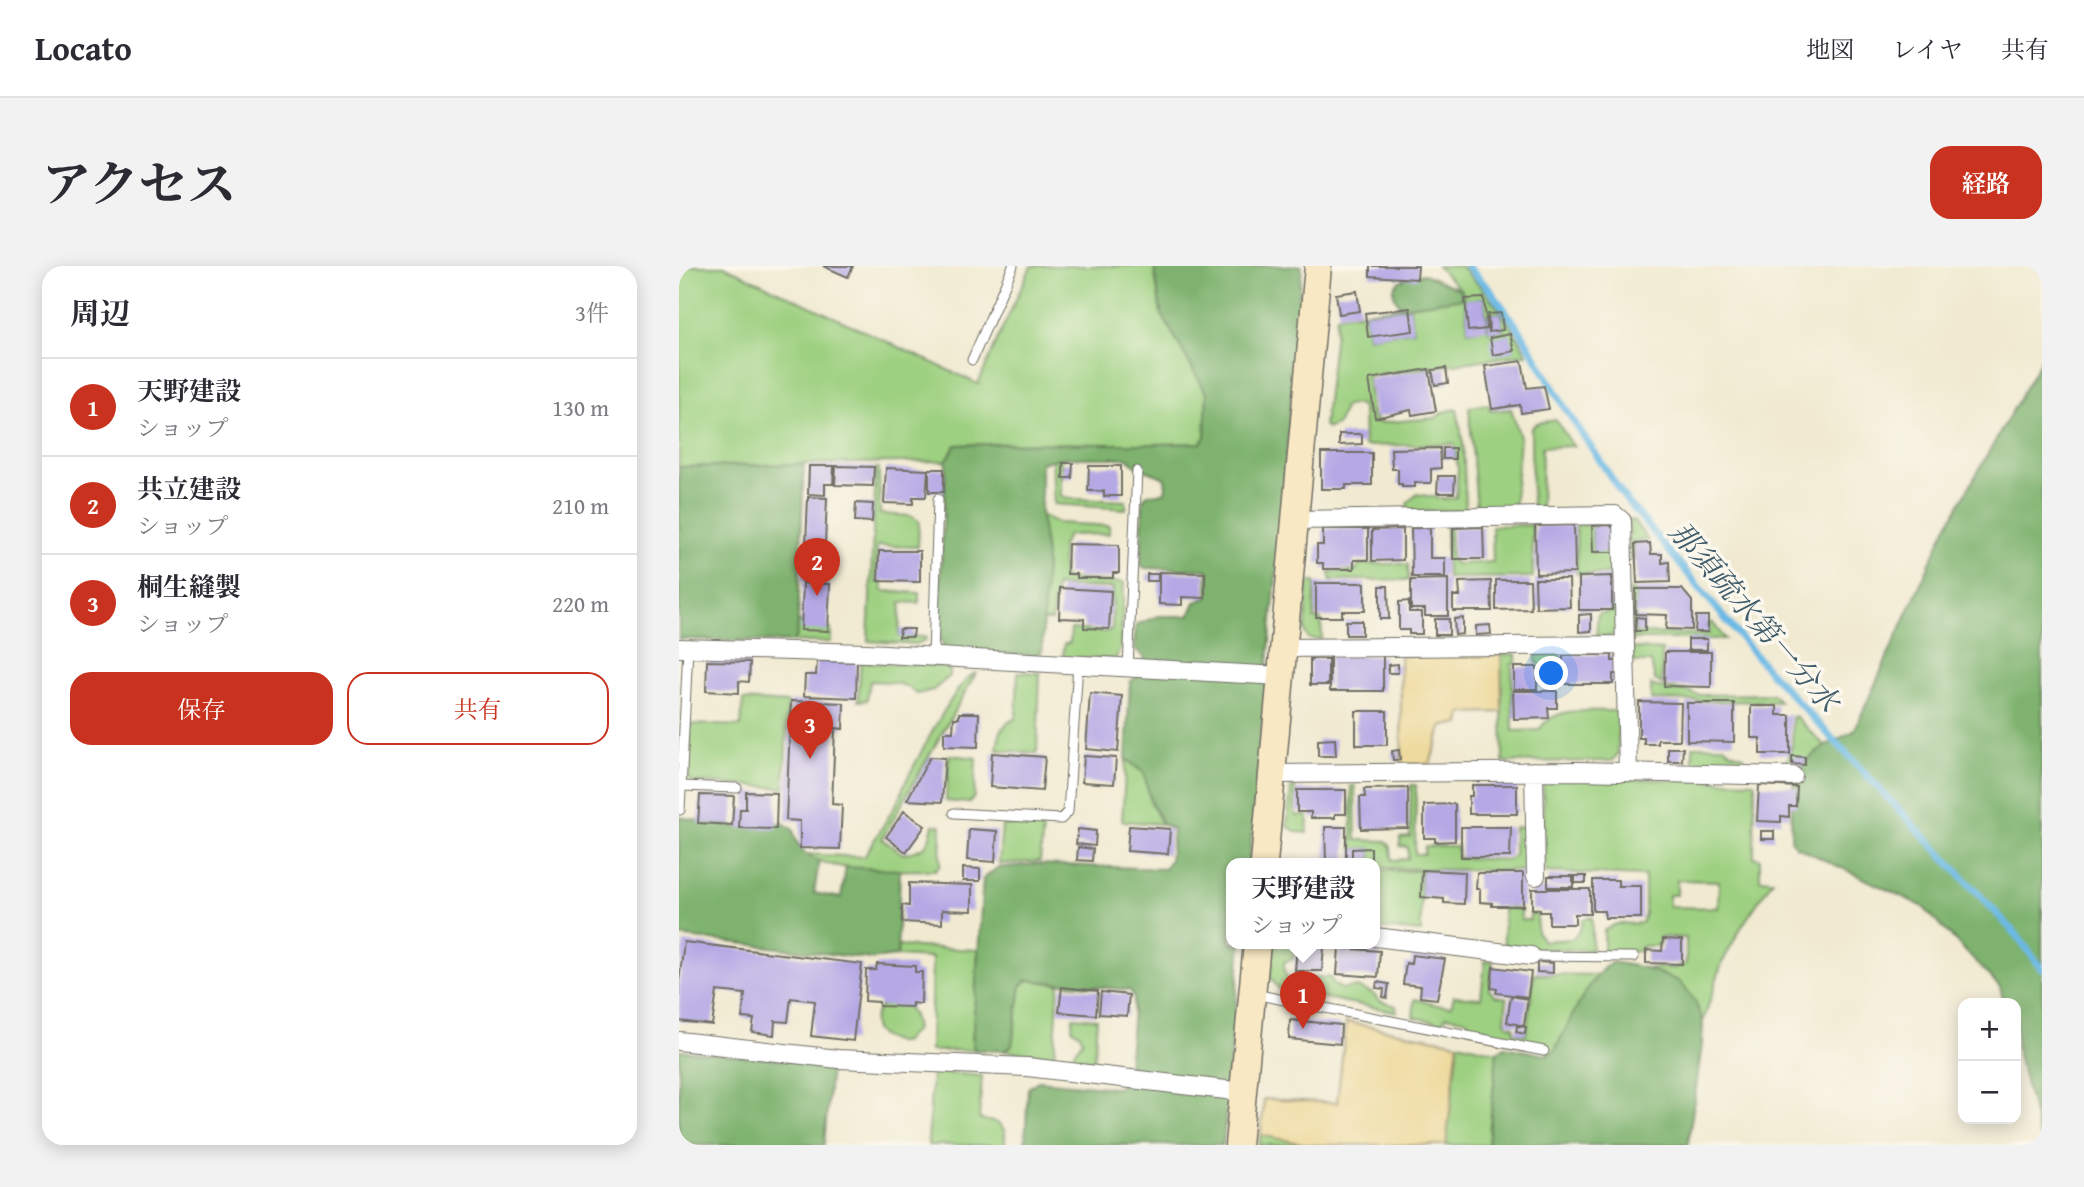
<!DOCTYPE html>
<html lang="ja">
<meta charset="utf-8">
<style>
body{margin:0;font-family:"Gentium Book Plus","Noto Serif JP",serif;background:#f2f2f3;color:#2b2b33}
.controls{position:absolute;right:21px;bottom:21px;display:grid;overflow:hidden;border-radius:14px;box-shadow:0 4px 18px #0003}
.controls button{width:63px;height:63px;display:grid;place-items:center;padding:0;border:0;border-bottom:2px solid #e1e1e2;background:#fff;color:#2b2b33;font:35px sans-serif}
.you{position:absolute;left:873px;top:408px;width:24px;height:24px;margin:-18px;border:5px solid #fff;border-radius:50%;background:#1a73e8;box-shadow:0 0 0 10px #1a73e833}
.badge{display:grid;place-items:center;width:46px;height:46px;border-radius:50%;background:#c8321e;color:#fff;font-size:23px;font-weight:700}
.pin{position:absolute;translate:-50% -58px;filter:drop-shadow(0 2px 4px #0008)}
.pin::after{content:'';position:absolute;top:37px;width:24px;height:21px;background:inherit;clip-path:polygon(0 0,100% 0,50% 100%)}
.popup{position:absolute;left:547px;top:592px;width:154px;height:91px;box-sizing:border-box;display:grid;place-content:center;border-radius:14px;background:#fff;filter:drop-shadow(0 2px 5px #0005);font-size:23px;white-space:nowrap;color:#7c7c81}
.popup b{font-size:26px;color:#2b2b33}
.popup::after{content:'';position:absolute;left:50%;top:100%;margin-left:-14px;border:14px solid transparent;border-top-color:#fff}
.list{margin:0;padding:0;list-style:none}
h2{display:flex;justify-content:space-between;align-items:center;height:91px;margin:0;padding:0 28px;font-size:30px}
h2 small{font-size:23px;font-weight:400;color:#7c7c81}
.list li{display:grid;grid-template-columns:46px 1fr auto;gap:21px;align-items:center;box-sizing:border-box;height:98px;padding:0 28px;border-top:2px solid #e1e1e2}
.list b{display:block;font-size:26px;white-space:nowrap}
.list p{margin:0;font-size:23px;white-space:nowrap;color:#7c7c81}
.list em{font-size:23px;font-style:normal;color:#7c7c81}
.actions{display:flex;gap:14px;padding:21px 28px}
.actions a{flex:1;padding:16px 0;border:2px solid #c8321e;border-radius:21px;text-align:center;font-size:24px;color:#c8321e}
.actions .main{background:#c8321e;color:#fff}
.map{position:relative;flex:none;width:1363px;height:879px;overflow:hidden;border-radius:21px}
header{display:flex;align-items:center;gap:42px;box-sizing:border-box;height:98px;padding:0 35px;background:#fff;border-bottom:2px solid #e1e1e2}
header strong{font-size:33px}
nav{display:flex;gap:38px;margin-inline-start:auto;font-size:24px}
.intro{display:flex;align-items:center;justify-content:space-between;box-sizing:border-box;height:168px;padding:0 42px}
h1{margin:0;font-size:49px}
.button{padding:18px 32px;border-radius:21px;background:#c8321e;color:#fff;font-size:24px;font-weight:700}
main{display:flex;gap:42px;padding:0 42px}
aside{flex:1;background:#fff;border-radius:21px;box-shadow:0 4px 18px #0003}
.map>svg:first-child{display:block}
</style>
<header>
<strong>Locato</strong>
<nav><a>地図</a><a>レイヤ</a><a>共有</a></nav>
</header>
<div class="intro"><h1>アクセス</h1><a class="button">経路</a></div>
<main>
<aside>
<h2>周辺<small>3件</small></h2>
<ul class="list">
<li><span class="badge">1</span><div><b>天野建設</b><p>ショップ</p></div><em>130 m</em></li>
<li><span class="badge">2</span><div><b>共立建設</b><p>ショップ</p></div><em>210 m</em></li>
<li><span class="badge">3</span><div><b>桐生縫製</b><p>ショップ</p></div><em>220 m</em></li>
</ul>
<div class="actions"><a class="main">保存</a><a>共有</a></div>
</aside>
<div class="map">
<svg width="1363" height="879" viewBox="0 0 1363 879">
<rect width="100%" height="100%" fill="#fbf7ec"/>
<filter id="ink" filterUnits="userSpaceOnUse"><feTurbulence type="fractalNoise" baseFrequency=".0143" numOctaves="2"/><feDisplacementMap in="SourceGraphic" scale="14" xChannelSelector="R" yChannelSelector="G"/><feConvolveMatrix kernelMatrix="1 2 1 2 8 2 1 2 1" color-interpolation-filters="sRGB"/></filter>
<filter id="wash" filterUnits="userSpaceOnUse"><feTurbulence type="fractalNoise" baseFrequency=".00686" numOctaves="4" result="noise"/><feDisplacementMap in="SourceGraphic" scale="28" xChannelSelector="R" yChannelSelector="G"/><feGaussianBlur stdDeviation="1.57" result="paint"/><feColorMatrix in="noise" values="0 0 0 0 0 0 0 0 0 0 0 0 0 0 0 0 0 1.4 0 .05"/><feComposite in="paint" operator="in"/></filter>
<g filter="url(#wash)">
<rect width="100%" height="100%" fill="#f1ead1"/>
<path fill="#9dd080" stroke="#647e56" stroke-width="2" fill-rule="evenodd" d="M0,0h45l254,118 53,-118h123l7,47 46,81 -2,44 -4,5c-81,3 -163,-2 -245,2l-10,16 -267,6z
M758,0h24c27,27 49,54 66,88l-160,22 5,40 7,7 56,-5 8,-6 14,-3 6,34 3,67 -59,2v-8l10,-10 27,5 12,-1 2,-30 -4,-24 -90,2 -1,-35 -4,-7 -14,2 -8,19 -9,3 -4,-2 13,-110 127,-18 -3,-8zM805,32l3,30 -19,3 -3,-31zM731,42l3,23 -45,6 -3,-23zM822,47l2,17 -14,2 -1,-18z
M809,138l3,7 20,-2 9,28 -6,72 -37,1 -8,-103z
M877,154l17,26 -31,1 -1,61 -9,1 -1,-80 6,-6z
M382,192v38l10,3 55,2v8l-72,-5 -2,-44z
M197,202h3l1,46 30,2 9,5 -1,26 -41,-1 -1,36 6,1 1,8 36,2v10l-18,-1 -2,34 26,1 1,3 -10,4 -48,-3z
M362,249l16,8 52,3v8l-41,1 -6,11 1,30 4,3 57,4 -4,67 -5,9 -52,-1 1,-14 6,-1 1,-14 35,3 6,-3 1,-41 -57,-2 -4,35h-9l3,-64z
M950,254h4l15,20 -15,2 1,17 -4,1z
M897,258l16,2 1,26 24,-1v85h-21l2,-22 15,-3v-37h-36z
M853,259l1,52 -86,1 -1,-50h4l1,31 5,5 37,-2 -1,-36z
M681,298h48l1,16h-79v-8l25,-1z
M629,316h7l-1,37h7l1,20h-13l-4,-7z
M951,324l6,1 -1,42 74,1v-10l3,-2 13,17h-94z
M119,356l20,1 13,6v13h-38l4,-7z
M954,382l29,2v34l-7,-4 -4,-18h-18z
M837,388v9l-4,1 1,67 26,-1c16,-26 52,-18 79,-19v43l-6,7 -109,1 -2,-107z
M857,388h25v33l-21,-1v-21l-4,-3z
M182,396l81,4 8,3v7l-17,14 -16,4c-13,-13 -29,-12 -47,-13l-3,19 -9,1z
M339,406l22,1 -3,80 -40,-3c2,-17 3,-24 19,-32z
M297,407l-94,166 21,15c23,-6 25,-6 30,-29h8l-1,40 -5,5c-43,0 -93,5 -132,-16l61,3 37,-61 3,-11c12,-22 52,-106 72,-112z
M972,419c15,7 32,1 45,10l77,-1 7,8 -129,-2z
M64,434l45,3 -4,85 -92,-6 -4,-6 3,-52 50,2z
M1116,450l30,30 -26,24 -37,-1 1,-7h22c10,-12 7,-29 7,-44z
M1014,480h31l7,6 13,4 -1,10 -50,-1z
M270,489l27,3 -2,39 -5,6 -23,-2z
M447,493l18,14 6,27 12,24 -40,-3z
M868,511l208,5 -1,75 6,2v20l13,1 -31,46 -20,37 -19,59c-14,-39 -21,-40 -58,-54h31l10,-4v-26l-26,-1 -1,9h-17l-1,5 -37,1v-22l12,-6 26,-1 3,-10v-37l-100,-4 -2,-89zM998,614l42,1 -1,27 -49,-1v-12h8z
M732,519h5l-1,69h9l1,-8h32l1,12 51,2 5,-5v-28l11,1 2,43 -152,-3v-5h-4v-15l-19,1 -1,-63h4l1,54 30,1 5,6 1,13 16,-1v-12l-8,-1v-8l10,-1z
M616,520v29l13,1 -1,17 -10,-1 -10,-6 4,-39z
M323,559l41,2 -3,34 -41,3z
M696,605h46v61l-46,-4z
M824,642l18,1v11h9v-6h7v18l6,9 29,-2 8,-9 3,-11 9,-2v33l-61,-1 -27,-5z
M600,677h16l-2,16 -9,3 1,13 5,4 40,-2 4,8 8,4 15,-2 15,6 8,8 16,5 1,6 -118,-23 -9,-12 4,-30z
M219,680l80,4 -6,94 3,6 -45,1 2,-93 -35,-2z
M806,695h8l-4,28 7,7 11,2 -2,23 3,4 6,1v7l12,2 8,-61 64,1 -17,26 -27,51 -7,3 1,-9 -80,-17v-9l-22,-4 -4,7 -29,-6 2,-18 22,6 14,1 3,-10 27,2z
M348,714l32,4 -5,72 -50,-5 8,-6 9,-59z
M204,736h22l8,14 3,13 -13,14c-13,-1 -33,-8 -29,-25 1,-5 7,-12 9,-16z
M394,751l24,2 -3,41 -21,-2 1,-6 9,-12 -4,-7 -7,-4z
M779,777l39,9 -9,93h-42z
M253,806l50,4 -3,43 19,4 7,8v14h-77z
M582,869l49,10h-52z"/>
<path fill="#7eb26e" stroke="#546e4c" stroke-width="2" d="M475,0h148l-24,290 -29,307h-18v80h10l-18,202h-198l3,-57 10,-7 79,7 10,-8 7,-83 -4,-7 -103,-10 -6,6 -9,59 -8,6 -29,-1 -3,-6 11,-165 14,-11 40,-4 127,5 6,-9 3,-31 -11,-5 -12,-24 -6,-27 -18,-14 4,-77 11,-8 4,-16 -11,-10 2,-23 22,-9h31l6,-14 12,-4 1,-28 -63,-2 -4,-3 2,-65 5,-6 16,-1 2,-5 -1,-9c-11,-9 -28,-6 -36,-21h-70l-18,5v52l5,42 -4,94 -7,5 -90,-6 -7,-17 8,-172 10,-16c81,-4 164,1 245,-2l4,-6 2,-43 -46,-81z
M745,8l37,16 3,8 -63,9c-19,-23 2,-30 23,-33z
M1363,92v787l-26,-97v-45h-12l-4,-16 -78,-81 -127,-60 -4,-7c1,-18 -1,-38 3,-55 5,-27 38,-42 60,-53l91,-201z
M125,198l-6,158 -1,13 -4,7 -114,-3v-172z
M0,551l56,10 48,-4 10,7c4,18 10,23 26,32l-5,31 27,5 5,-31 54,3 -3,86 -26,3 -192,-23z
M933,696l33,6 34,13 16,20 8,21 -1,22 -14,101h-200l9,-93 8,-5 42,8 7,-3c12,-23 36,-78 58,-90z
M0,784l147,14 5,3 -7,78h-145z"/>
<path fill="#eeda9e" stroke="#8c8264" stroke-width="2" d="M822,389l1,57 -40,1 -2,11 -18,1 -12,39 -28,1 -2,-109z
M667,756l112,21 -12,102h-136l-49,-10 3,-36 73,4z"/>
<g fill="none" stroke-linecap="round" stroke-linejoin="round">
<path stroke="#6bb9e5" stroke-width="7" d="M788,0l24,25 30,41 44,76 59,89 142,171 250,266 26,35"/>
</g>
<g id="blocks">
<path fill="#b5a9e5" d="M144,0h30l-5,11z
M691,0h48l-1,13 -47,-3z
M678,25l3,20 -21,3 -3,-20z
M805,32l3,31 -19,2 -3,-32z
M731,42l3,23 -45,6 -3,-24z
M822,47l2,17 -14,2 -1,-18z
M831,68l4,17 -21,4 -3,-17z
M843,95l5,27 17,-2 5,23 -28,4 -1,-8 -28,4 -7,-43z
M767,102l2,15 -13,2 -3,-15z
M750,103l7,42 -24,4 -1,-5 -36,8 -6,-39z
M660,168h23v10l-23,1z
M761,182l1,20 -10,1v14h-16v4h-13v-3h-4v-15h-6l-1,-20z
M764,182h12v11h-12z
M642,187h51v32h-26v4h-25z
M384,197h10l-1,15h-9z
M130,200h25l-1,18h-8v11l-17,-1z
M157,200l38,1 -1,19 -38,-1z
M410,200h32v30h-17v-5h-16z
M207,202l42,2 -2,27h-13v7l-29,-1z
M250,203h15v23h-15z
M759,210h17l-1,17h-17z
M129,231l19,1 -2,47 -19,-1z
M177,237l17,1 -1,18 -17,-1z
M895,259l1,48 -39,1 -1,-48z
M931,259l4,4 1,23h-22l-1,-26z
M804,261l1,32h-31v-31z
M732,262h19v30h15v19h-33z
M644,263h45v31h-14v9h-31v-6h-6v-18h6z
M724,263v31l-31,1v-31z
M971,277l1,11h11v9l7,-1 1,20 -33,1 -2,-39z
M389,278l51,1v28h-6v5h-36v-4h-10z
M128,280h17l-1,17 -14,1h15l-1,18 -21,-1 1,-18h3z
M200,285h41v31l-42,-1z
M480,306l46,1v25l-23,-1v8l-23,-1z
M468,308h11v7h-11z
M933,310v34h-33v-33z
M769,313v37h-23v-7h-14v-29z
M856,313h34l1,28 -34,1z
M817,314h34l1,29 -35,1z
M812,315l1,30h-39v-15h7l-1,-14z
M124,317l27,1 -2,47 -27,-1z
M637,317h49v28h-23v6h-26z
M701,320h8l1,33h-9z
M381,322l51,3 -2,38 -25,-1v-9l-25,-1z
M957,323h46l10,12v29l-26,-1 1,-14 -32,-1z
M730,335v11h13v22h-13v-4h-10v-28z
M912,348v17l-12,1v-17z
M1017,350h12v16h-13z
M957,351l9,1v13h-10z
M784,352v16l-8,1 -1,-16z
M756,353h14v16h-14z
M667,355h16v14h-16z
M811,359l1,9 -15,1v-9z
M221,363h14l-1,8h-14z
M1009,373h19v11h-19z
M986,386h46v35l-47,-1z
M884,389h49v6h5v13h-4v10h-50z
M651,390h53v35h-53z
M631,393h18v26h-18z
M28,395l43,1 -1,20 -10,-1v12l-33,-2z
M138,395l40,1 -1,36 -52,-2 1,-21h11z
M719,398v9h-10v-8z
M835,401h23v22h-23z
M834,425h44v17h-9l1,10 -35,1z
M411,427l32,3 -4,56 -32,-3z
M112,435l53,2 -1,26 -8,-1 -3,76 10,1 -2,44 -40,-1v-27l-14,-1z
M960,436l42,1 -1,37h-22v4h-14v-6h-5z
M1008,437h47v39l-47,-1z
M1072,440h26v9h13v39h-30v-16h-9z
M677,445h31v34h-31z
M280,447h20l-1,34 -34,-1v-14h9l1,-14h5z
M656,473l1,17h-18v-16z
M989,482h15l-1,13h-14z
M720,484l1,10h-7l-1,-9z
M313,487l53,4 -3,34 -52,-4z
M405,490l32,2 -2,26 -32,-2z
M1113,490l13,1v8l-13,-1z
M251,491l15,1 -3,44 -35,-2z
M793,519h45v29h-48v-18h3z
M1080,519l38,2 -1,19h-7v11l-8,-1v6l-24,-1z
M729,522v40l-47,1 -1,-32h5l-1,-8z
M618,524h49v24h-11v4h-24v-6h-14z
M67,526l31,1 -1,36 -37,-1 1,-19h6z
M21,529l34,1 -2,29 -34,-2z
M776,538v37l-20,1v-4h-11v-33z
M225,545l21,15 -19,26 -20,-15z
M450,560l41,3 -2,25 -41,-3z
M646,561h21v35h-20z
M782,561h50l-1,30h-49z
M290,563l28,2 -2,31 -28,-2z
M399,563l18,2 -1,15 -19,-2z
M1082,565h13v8h-13z
M399,581l15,2 -1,12 -15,-1z
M692,582v15h-19v-14z
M284,602l17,1v12h-17z
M743,604l43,2 -1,32 -20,-1v-4l-23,-2z
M798,607h46v33h-31v-3l-12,-1v-13h-4z
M869,610h25v11h-25z
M896,610h11v7h-11z
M914,614h25v6h23v32h-36l-1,-7h-11z
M230,617l63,2v26l-30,-1v14l-40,-2v-17l7,1z
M853,623h58v25h-15v10h-26v-12h-9v-3h-8z
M984,673l19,1v24l-36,-1v-13l16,1z
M5,676l178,22 -9,77 -42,-5 4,-35 -24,-3 -3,24 -13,-1 -1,14 -22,-3 2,-13 -12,-1 3,-24 -28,-3 -5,34 -33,-4v-39z
M618,679l27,2 -2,24h-27z
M660,682l41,3 -2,26 -41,-3z
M733,689l33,4 -8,40 -17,-2 1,-11 -18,-2 3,-21 5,1z
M858,696l16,1v10l-16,-1z
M198,698l38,2v6h7l-1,32 -9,-1v4l-33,-1v-4l-14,-1 1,-31h10z
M814,701l38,5 -3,25 -32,-4 1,-4 -6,-1z
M698,716l12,2 -2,14 -4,-1 1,-8 -8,-1z
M383,721l36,4 -2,24 -37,-3z
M422,726l28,3 -2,21 -28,-2z
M832,730l17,3 -4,27 -17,-4z
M611,754l51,5 -1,19 -51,-5z
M838,760l9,1 -1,7 -9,-2z"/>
</g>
</g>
<g filter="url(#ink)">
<use href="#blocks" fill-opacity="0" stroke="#706e65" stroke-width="2"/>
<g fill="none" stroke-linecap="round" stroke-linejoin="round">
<g stroke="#706e65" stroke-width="11">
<path id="lane" d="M293,94l41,-94
M254,391l5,-158
M449,402l9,-197
M2,520l56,2
M1,544l8,-162
M275,547l107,6 7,-7 10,-147
M852,690l103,1
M575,728l290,57"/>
</g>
<g stroke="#706e65" stroke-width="20">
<path id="street" d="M616,254l320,-5 7,6 6,251
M0,382l188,5 414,23
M605,382l341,-3
M855,505l2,105
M593,508l306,-3 215,5
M696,671l156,19
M0,775l159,18 189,8 216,25"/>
</g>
<g stroke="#706e65" stroke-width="29">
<path id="secondary" d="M585,597l54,-597
M559,879l19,-202"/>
</g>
<use href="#lane" stroke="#fff" stroke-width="9"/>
<use href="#street" stroke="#fff" stroke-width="18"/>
<use href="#secondary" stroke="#f8e8c3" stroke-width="26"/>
</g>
</g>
<g text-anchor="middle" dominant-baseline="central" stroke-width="7" stroke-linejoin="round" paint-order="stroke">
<g font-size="30" font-style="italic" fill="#415d6c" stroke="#fbf7ec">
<text transform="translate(1076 350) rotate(49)">那須疏水第一分水</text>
</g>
</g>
</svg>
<div class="controls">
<button>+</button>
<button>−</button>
</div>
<div class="you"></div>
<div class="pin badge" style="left:624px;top:763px">1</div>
<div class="popup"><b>天野建設</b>ショップ</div>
<div class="pin badge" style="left:138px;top:330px">2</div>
<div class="pin badge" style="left:131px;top:493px">3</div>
</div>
</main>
